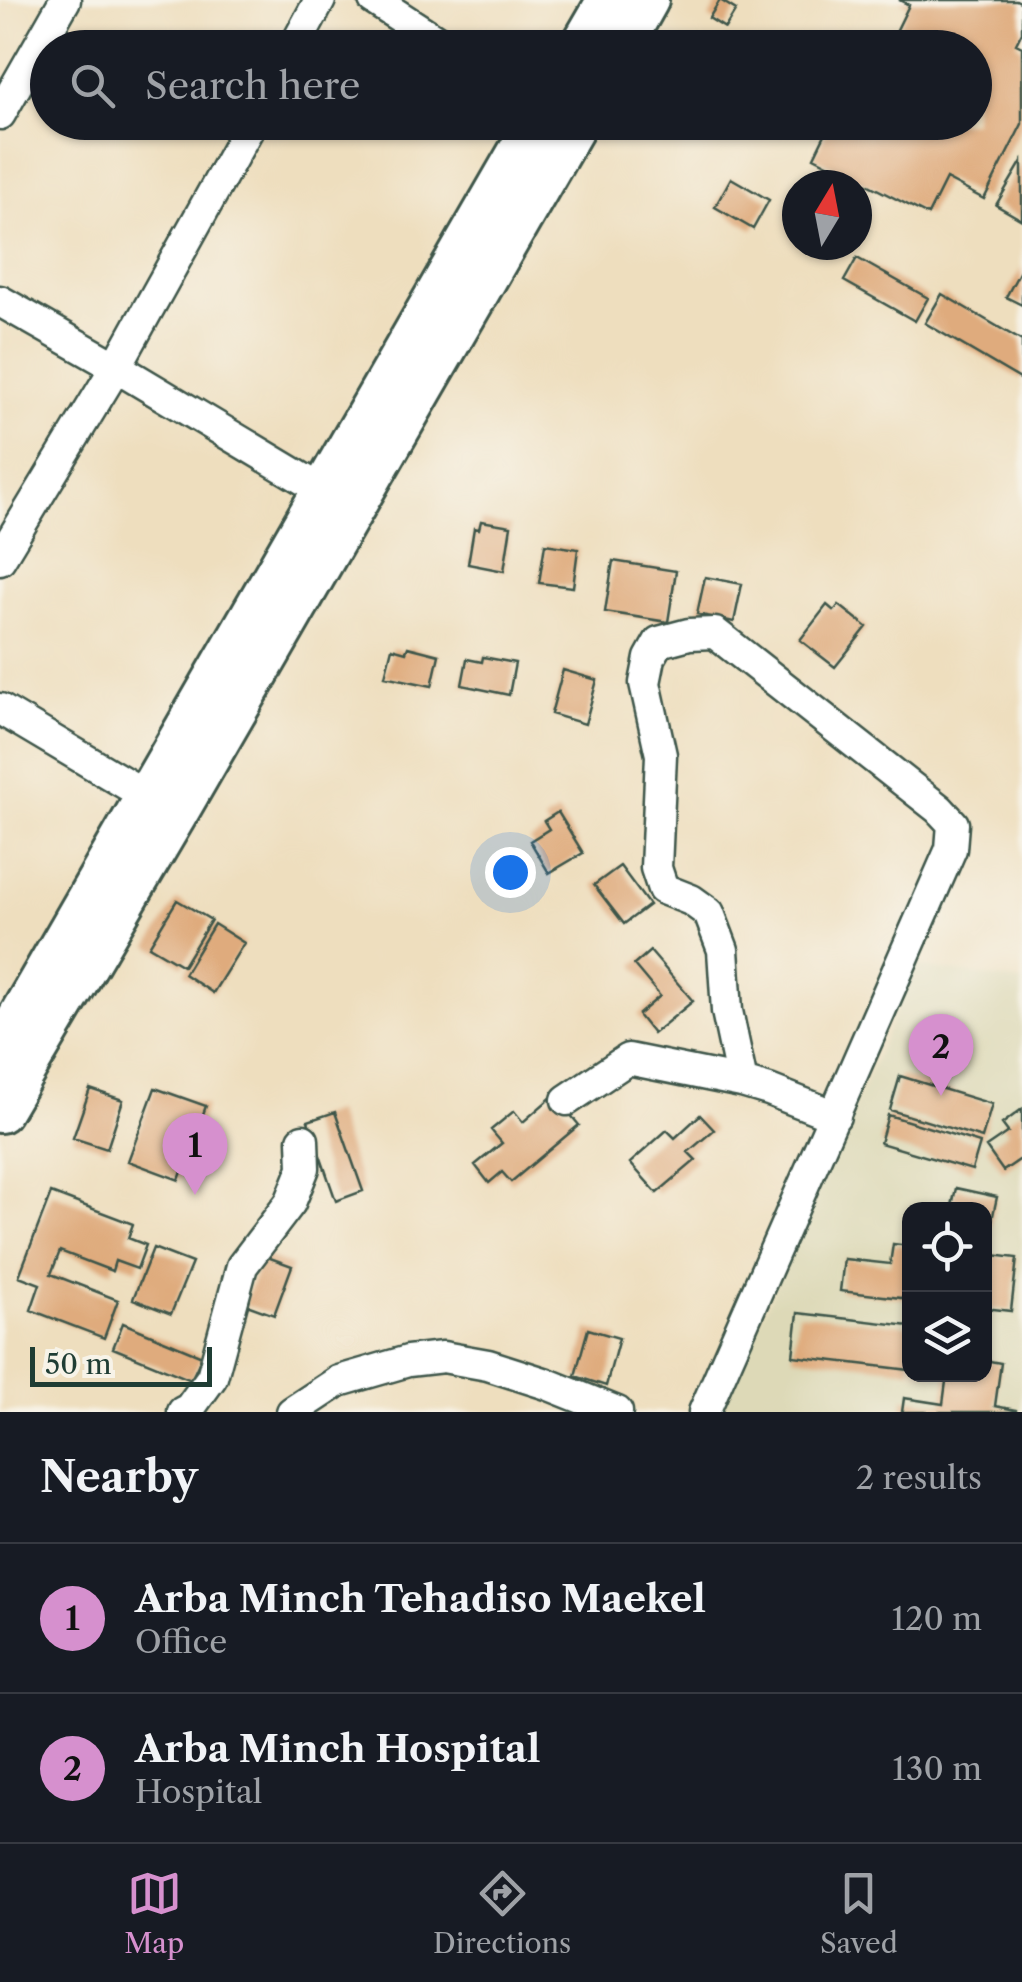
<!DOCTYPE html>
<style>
body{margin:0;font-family:"Libre Caslon Text",serif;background:#20242c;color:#f1f3f6}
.controls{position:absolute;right:30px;bottom:30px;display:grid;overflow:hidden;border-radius:20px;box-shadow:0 2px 8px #0004}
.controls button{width:90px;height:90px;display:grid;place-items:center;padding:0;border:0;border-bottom:2px solid #363941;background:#171b24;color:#f1f3f6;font:50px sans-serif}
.compass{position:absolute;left:782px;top:170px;width:90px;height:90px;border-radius:50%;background:#171b24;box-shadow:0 2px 8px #0004;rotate:10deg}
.scale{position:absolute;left:30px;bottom:25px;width:182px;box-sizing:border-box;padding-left:10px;border:5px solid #1f3d34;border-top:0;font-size:28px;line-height:35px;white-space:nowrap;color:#1f3d34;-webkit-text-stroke:8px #f7f3e8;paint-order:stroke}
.you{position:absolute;left:510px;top:872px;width:35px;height:35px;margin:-25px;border:8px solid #fff;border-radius:50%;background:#1a73e8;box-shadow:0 0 0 15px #1a73e833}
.badge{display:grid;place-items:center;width:65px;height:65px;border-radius:50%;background:#d690ce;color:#111;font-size:32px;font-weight:700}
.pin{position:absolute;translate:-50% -82px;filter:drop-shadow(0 2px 5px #0008)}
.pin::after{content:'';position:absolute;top:52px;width:35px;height:30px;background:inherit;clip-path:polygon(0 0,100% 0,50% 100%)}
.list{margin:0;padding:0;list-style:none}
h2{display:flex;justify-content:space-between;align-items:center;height:130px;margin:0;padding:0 40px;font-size:42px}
h2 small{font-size:32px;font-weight:400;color:#9ea1a6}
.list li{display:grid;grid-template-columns:65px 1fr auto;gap:30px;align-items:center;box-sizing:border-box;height:150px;padding:0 40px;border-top:2px solid #363941}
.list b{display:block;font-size:38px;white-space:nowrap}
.list p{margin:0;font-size:32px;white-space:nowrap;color:#9ea1a6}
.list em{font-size:32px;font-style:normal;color:#9ea1a6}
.icon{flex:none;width:55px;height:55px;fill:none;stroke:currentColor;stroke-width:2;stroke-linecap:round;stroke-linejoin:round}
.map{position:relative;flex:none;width:1022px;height:1412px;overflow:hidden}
.search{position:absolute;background:#171b24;box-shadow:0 2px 8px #0004;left:30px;right:30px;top:30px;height:110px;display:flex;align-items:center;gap:25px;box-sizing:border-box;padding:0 35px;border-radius:55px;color:#9ea1a6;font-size:38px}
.sheet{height:430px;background:#171b24}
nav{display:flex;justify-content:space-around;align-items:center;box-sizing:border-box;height:140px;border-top:2px solid #363941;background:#171b24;font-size:28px;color:#9ea1a6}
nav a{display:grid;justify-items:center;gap:5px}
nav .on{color:#d690ce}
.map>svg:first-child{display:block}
</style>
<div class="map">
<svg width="1022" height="1412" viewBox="0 0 1022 1412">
<rect width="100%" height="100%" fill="#f7f3e8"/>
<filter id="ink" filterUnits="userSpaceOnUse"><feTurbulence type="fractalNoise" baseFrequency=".01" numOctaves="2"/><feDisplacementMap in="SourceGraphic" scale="20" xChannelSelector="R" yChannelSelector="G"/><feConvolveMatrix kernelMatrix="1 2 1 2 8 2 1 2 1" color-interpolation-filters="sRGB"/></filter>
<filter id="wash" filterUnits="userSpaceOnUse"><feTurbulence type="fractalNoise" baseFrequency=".0048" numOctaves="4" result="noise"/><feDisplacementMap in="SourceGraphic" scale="40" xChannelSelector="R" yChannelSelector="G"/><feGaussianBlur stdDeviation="2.25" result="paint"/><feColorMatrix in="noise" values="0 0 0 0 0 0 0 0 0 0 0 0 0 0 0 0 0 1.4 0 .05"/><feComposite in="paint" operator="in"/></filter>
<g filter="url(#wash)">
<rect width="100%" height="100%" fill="#eedebe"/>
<path fill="#ddd9b7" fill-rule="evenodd" d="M916,966l106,16v430h-302zM910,1210h74v164h-74z"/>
<g id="blocks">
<path fill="#dfab7d" d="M720,0l16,10 -11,18 -16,-10z
M899,0h117l6,3v29l-6,12 6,3v77l-38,75 -38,-20 -18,36 -114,-58 17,-35h143v-74h-86l21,-43z
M1022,161v59l-26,-15z
M731,178l38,22 -16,29 -38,-22z
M857,258l71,40 -13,23 -71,-40z
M1022,267v38l-16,-8z
M942,294l80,47v39l-97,-57z
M481,521l30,5 -7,45 -36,-7 6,-36 5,1z
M545,544l33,5 -5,38 -34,-4z
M613,561l63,10 -8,51 -63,-10z
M705,577l37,7 -8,38 -37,-8z
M827,605l7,6 5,-6 28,22 -32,40 -35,-27z
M408,647l31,8 -7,31 -47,-10 7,-28 14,4z
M483,657l32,6 -6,32 -47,-10 5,-26 15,3z
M563,670l34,10 -12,44 -34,-10z
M558,812l25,41 -34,20 -19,-32 19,-12 -5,-8z
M620,866l29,39 -25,19 -30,-39z
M177,900l34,20 -28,46 -34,-20z
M214,924l30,19 -31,50 -29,-19z
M650,951l43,50 -40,33 -15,-19 22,-19 -26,-31z
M900,1076l92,28 -10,34 -92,-28z
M155,1088l51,18 -27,74 -51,-19z
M90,1089l33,11 -16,49 -34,-11z
M554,1095l25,30 -68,57 -9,-10 -13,11 -14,-18 27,-22 -11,-13 23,-19 9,11z
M1022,1109v49l-19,13 -17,-24 22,-15 -6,-8z
M335,1112l28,79 -27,10 -28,-80z
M700,1115l14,15 -26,22 8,8 -39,33 -27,-30 37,-33 8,8z
M888,1115l92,28 -8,27 -92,-27z
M956,1188l41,9 -7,32 -6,-1v-18h-33z
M51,1193l82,31 -5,14 18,7 -9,24 -22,-8 -3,10 -52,-20 -9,23 67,26 -14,38 -73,-28 9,-26 -21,-8z
M893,1244l17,2v53l-70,-8 4,-32 46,5z
M153,1248l39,15 -21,51 -38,-15z
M984,1254l33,4 -6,53 -27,-3z
M262,1255l30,11 -18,49 -30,-11z
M798,1313l112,13v44l-117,-14z
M123,1323l79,33 -11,24 -78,-32z
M588,1329l31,9 -13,48 -31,-10z
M984,1360l17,3 -6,43 21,4v2h-114l2,-14 39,6 4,-30h37z"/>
</g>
</g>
<g filter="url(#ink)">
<use href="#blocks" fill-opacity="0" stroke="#3e5549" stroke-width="2.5"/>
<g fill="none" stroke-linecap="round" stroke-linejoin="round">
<g stroke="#3e5549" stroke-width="35">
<path id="street" d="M374,0l74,48
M294,48l26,-48
M0,114l65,-114
M0,301l116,66 209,125
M0,559l116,-192 136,-245
M0,709l165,98
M567,1100l61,-41 114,23 27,8 66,26
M183,1412l6,-3 23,-32 30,-111 48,-63 14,-35 -1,-28
M292,1412l47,-31 69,-20 35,-4 45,8 59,19 70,28
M704,1412l247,-563 2,-25 -14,-15 -224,-176 -26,1 -30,8 -9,16 -5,25 16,72 -5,113 7,21 28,11 18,13 14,37 4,61 15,71"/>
</g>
<g stroke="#3e5549" stroke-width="48">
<path id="secondary" d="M581,48l28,-48
M620,48l27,-48
M0,1051l537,-929
M0,1111l175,-296 401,-693"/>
</g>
<use href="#street" stroke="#fff" stroke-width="30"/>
<use href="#secondary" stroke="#fff" stroke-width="42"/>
</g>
</g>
</svg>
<div class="controls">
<button><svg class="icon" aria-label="locate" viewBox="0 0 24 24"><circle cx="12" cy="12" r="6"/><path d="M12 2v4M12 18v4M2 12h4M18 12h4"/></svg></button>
<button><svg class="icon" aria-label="layers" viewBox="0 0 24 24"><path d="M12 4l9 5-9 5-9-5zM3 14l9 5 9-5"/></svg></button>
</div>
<svg class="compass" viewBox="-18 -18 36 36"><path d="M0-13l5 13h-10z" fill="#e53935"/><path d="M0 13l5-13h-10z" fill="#9ea1a6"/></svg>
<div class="scale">50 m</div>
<div class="you"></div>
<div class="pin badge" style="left:195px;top:1195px">1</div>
<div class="pin badge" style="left:941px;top:1096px">2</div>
<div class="search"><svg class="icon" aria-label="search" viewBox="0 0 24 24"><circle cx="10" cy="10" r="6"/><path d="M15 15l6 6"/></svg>Search here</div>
</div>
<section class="sheet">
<h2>Nearby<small>2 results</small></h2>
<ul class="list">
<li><span class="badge">1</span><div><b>Arba Minch Tehadiso Maekel</b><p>Office</p></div><em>120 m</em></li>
<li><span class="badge">2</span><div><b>Arba Minch Hospital</b><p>Hospital</p></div><em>130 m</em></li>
</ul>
</section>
<nav>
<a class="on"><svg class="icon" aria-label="map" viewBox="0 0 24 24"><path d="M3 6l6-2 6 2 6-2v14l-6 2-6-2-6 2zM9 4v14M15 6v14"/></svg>Map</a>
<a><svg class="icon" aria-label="directions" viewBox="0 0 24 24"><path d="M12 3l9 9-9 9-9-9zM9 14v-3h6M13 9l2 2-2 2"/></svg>Directions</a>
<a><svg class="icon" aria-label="saved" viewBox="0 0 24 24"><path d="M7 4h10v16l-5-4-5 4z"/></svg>Saved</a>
</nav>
